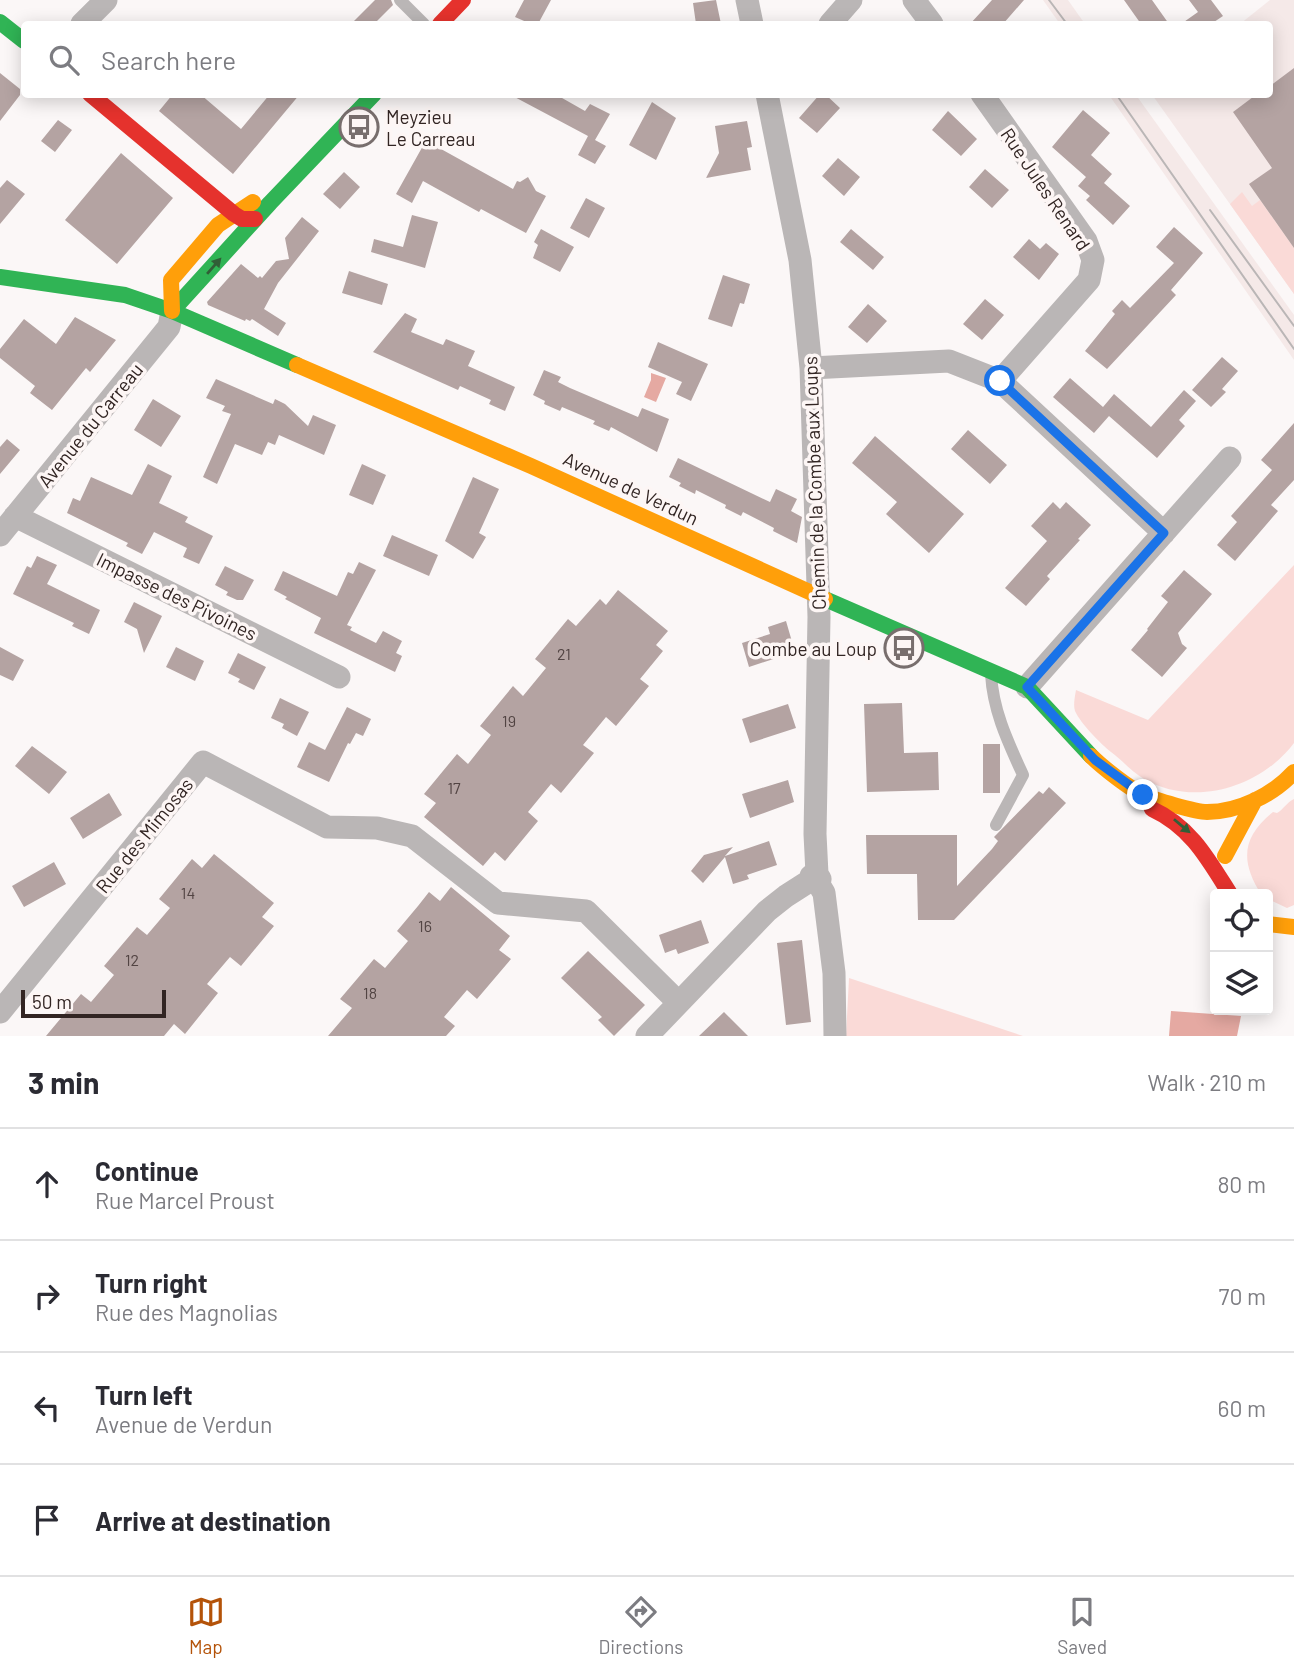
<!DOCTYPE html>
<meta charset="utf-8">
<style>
body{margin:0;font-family:Barlow,sans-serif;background:#f2f2f3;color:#2b2b33}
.controls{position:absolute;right:21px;bottom:21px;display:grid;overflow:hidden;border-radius:7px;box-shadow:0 4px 18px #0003}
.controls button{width:63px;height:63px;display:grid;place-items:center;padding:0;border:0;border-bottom:2px solid #e1e1e2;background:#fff;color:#2b2b33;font:35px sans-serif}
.scale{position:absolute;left:21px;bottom:18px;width:145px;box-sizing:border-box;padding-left:7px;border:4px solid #322523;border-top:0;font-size:19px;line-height:24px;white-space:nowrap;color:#322523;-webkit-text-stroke:5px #fdf6f5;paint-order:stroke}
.stop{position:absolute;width:21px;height:21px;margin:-16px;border:5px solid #1a73e8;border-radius:50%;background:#fff}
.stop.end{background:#1a73e8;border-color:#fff;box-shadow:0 2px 7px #0008}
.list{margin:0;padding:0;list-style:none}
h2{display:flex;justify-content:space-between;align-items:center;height:91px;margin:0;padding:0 28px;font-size:30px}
h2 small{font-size:23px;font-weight:400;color:#7c7c81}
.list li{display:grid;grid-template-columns:46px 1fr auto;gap:21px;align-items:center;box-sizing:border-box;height:112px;padding:0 28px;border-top:2px solid #e1e1e2}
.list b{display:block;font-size:26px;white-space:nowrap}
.list p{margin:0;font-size:23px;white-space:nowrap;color:#7c7c81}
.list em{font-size:23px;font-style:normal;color:#7c7c81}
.icon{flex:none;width:38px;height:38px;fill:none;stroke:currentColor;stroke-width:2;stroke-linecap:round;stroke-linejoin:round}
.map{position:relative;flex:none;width:1294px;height:1036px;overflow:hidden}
.search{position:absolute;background:#fff;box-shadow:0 4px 18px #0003;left:21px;right:21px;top:21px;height:77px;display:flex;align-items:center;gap:18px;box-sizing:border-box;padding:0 24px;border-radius:7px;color:#7c7c81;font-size:26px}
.sheet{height:539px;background:#fff}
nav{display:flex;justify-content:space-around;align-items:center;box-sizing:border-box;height:98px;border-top:2px solid #e1e1e2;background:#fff;font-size:19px;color:#7c7c81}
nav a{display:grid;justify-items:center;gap:4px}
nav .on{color:#b45309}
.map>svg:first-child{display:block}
</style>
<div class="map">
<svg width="1294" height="1036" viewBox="0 0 1294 1036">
<rect width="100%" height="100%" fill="#fbf7f7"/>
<path fill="#f5e9e8" d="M1043,0h25l17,24h-25z
M1270,0h24v294l-141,-198 117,-2v-70h-30z
M1109,95h27l158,220v45z"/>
<path fill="#fadad7" d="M1242,192l10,14 8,-6 34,48v46l-64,-90z
M1294,565v178c-33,44 -99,65 -150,36 -12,-7 -22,-19 -33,-27 -11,-9 -30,-28 -36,-41 -2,-6 0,-15 1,-21l72,30z
M1294,799v106l-7,3 -19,-9v-5h-7c-21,-33 -19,-57 12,-82l4,1c7,-4 9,-10 17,-14z
M849,978l174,58h-177z"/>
<path fill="#e5a9a2" d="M651,373l15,5 -10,24 -12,-5 7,-17z
M1171,1011l70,5 -4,20h-68z"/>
<path fill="#b4a3a2" d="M375,0h16l2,5 -19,19h-23z
M524,0h27l-13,24h-7l-16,-7z
M716,0l5,24h-25l-3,-21z
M992,0h32l-21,24h-33z
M1124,0h28l17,24h-28z
M1189,0h22l12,16 -12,8h-30l17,-12z
M1294,68v180l-45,-64 23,-16 -39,-56 24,-18h13v-8z
M0,73l20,16v6l-20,26z
M173,94h27l41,35 29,-35h30l-67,80 -74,-63z
M509,94h46l30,17 5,-7 20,10 -15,26 11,6 -11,18 -17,-9 10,-19z
M820,94h5l15,14 -23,25 -18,-15z
M652,102l24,16 -20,42 -27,-15z
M1083,110l27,23 -19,22 21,19 -8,9 26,23 -17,19 -27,-25 4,-4 -12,-10 8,-9 -34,-30z
M948,111l29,28 -16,17 -29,-26z
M58,120l14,10 -17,22 -14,-11z
M747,121l5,26 -5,1 4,22 -45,8 13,-25 -4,-27z
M424,144l6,3 2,-3 81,45 4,-8 3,1 8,-5 8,14 10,5 -20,37 -45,-24 -2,3 -56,-31 -11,22 -16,-9z
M121,153l52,45 -56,66 -52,-44z
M838,158l22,19 -16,19 -22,-20z
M985,169l24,21 -17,18 -23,-21z
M344,172l16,15 -20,22 -17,-15z
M7,180l18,14 -25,30v-36z
M586,198l19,10 -16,30 -19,-10z
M412,215l26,7 -13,46 -54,-16 3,-13 29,8z
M302,217l17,14 -41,52 -14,26 22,14 -8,13 -26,-17 -2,2 -4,-2 -1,2 -37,-16 -1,-3 34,-38 17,14 2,-2 2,2 14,-17 13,-2 -4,-21z
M1174,227l29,26 -32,37 5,5 -69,74 -22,-18 30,-37 -3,-3 10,-11 8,8 44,-45 -18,-16z
M541,229l33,18 -14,25 -27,-14 5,-13 -4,-3z
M851,229l33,28 -11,13 -33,-28z
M1029,239l11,10 6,-6 13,11 -20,26 -26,-23z
M349,271l39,13 -6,21 -40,-12z
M723,275l27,9 -6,20 -4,-1 -8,24 -24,-8z
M985,299l19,16 -22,25 -19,-16z
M868,304l19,17 -20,22 -19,-16z
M405,313l12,6 -6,13 32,13 3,-6 29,12 -7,15 47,21 -10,24 -16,-7 2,-4 -31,-14 -2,4 -85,-38z
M75,317l41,23 -26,32 -4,-4 -34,42 -22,-17 5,-7 -35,-28v-9l24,-30 32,25z
M658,342l50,22 -17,37 -15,-7 6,-12 -34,-15z
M1222,357l16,14 -16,18 4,3 -15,15 -19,-17z
M544,370l17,7 -3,5 12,6 68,29 4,-9 27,11 -12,33 -46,-25 -2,4 -16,-7 2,-3 -33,-14 -2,4 -16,-7 1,-3 -12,-6z
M1070,378l33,29 11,-13 37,33 33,-37 12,11 -17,19 6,6 -28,32 -48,-42 -15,17 -41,-36z
M216,379l57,25 2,-5 10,5 23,22 5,-11 23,10 -12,30 -45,-20 -4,10 -7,-3 -6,13 -27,-11 -18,40 -14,-7 28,-63 -9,-3 3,-5 -19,-8z
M153,399l28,17 -20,31 -27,-17z
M1294,423v57l-23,25 7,6 -43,50 -18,-16 20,-23 -6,-6 41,-46 -11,-10z
M968,430l39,35 -17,19 -39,-35z
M875,436l89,78 -35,39 -43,-39 11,-12 -45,-39z
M7,439l13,11 -20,24v-27z
M678,458l92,44 6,-13 21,10 -6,12 11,6 -5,26 -24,-12 1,-3 -31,-16 -2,4 -16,-8 1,-3 -30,-15 -1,4 -16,-8 2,-3 -12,-6z
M148,464l24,12 -13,27 29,14 -3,5 28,14 -14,28 -16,-7 4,-9 -33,-16 -12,22 -16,-8 2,-3 -61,-30 6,-15 7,3 11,-24 41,18z
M362,464l24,11 -13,30 -24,-10z
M473,477l26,12 -20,44 7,4 -13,22 -28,-18z
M1053,502l7,7 6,-7 25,23 -13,14 2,1 -33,36 3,3 -24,27 -21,-18 42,-47 -16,-15z
M392,535l46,20 -9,21 -46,-20z
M37,556l20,9 -10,19 53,26 -11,24 -17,-8 2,-3 -61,-29 14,-28 4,2z
M359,562l17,8 -29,55 5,2 -2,3 26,13 7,-12 19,10 -6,12 6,3 -7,16 -81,-39 7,-15 -36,-19 2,-2 -13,-7 9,-19 54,25 11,-24 5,2z
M225,566l29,14 -11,20h-6l-11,-5 2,-3 -13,-7z
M1184,570l28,24 -34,39 4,11 5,4 -25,29 -31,-27 17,-20 -1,-1 21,-27 -7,-6z
M618,590l50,41 -12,14 7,6 -23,28 9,7 -33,40 -10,-9 -23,28 11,8 -33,40 -10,-9 -23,28 10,9 -33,40 -10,-9 -12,14 -59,-49 12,-14 -12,-9 33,-40 11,10 23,-29 -11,-9 33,-40 10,10 23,-28 -11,-9 33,-40 8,7 24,-27 6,6z
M134,602l28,14 -18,37 -7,-24 -13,-7z
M786,621l9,31 -46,15 -7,-24 28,-9 -2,-7z
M0,647l24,13 -11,21 -13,-6z
M176,647l28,14 -9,20 -29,-14z
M238,653l28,14 -12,23 -16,-8 2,-3 -12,-6z
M280,698l29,14 -12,24 -15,-8 2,-4 -13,-6z
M902,703l2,50 34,-1 1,38 -72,2 -3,-88z
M788,704l8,24 -46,15 -8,-24z
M347,707l24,12 -8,17 -7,-3 -6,11 -2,-1 -19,39 -32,-15 12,-25 16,8z
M983,744h17v49h-17z
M32,746l35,26 -18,22 -34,-28z
M788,780l6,22 -44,16 -8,-24z
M1049,787l17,16 -112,117h-36l-1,-46h-50l-1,-39h91v51l35,-37 6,-8 -4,-4 45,-46 4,3z
M109,793l13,22 -39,24 -13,-21z
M769,841l8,24 -30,10 2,4 -16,5 -8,-27 -22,26 -12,-12 13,-16 29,-8 -8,9z
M214,854l60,49 -12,14 12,9 -33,40 -11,-9 -23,27 11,9 -33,41 -11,-10 -10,12h-118l35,-42 10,8 23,-27 -10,-9 33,-39 10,8 23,-27 -11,-9 33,-40 10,9z
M54,862l12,22 -42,23 -12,-21z
M451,887l59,49 -11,14 12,9 -34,40 -10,-9 -23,27 11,9 -9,10h-118l24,-28 -12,-9 34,-40 11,9 23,-27 -11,-10 21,-25 11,-14 11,9z
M701,920l8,23 -31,11 -2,-5 -11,4 -6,-18z
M802,940l9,82 -25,3 -9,-82z
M588,951l57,54 -31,31 -16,-16 4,-3 -41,-39z
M724,1012l24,24h-49z"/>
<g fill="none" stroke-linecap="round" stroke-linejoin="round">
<path stroke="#bab6b6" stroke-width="12" d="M400,0l24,24
M991,674c2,37 17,68 32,101l-27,50"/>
<path stroke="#bab6b6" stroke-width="23" d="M747,0l5,24
M914,0l18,24
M82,24l24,-24
M830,24l21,-24
M767,94l33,166 11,108 8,249 -4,217 2,40 3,5 -2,4
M982,94l104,147 7,19 -4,20 -89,101
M811,368l138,-7 51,20 164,152
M15,516l324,161
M0,535l169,-208 3,-16
M1027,687l203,-229
M811,876l1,6 6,1 6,10 10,80 1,63
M0,1012l203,-250 124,65 50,1 35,8 86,67 88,8 92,91
M647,1036l120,-125 19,-15 25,-16"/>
<path stroke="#30b455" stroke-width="16" d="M0,22l24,19
M0,277l125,18 47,16 125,54
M172,311l98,-108 104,-109
M825,599l202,88 64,69"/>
<path stroke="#ff9f0a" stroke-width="16" d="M172,311l-1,-31 47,-55 35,-23
M297,365l234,101 294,133
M1091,756c10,10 40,34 53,39 10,5 52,17 63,17 31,0 66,-17 87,-40
M1225,856l30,-56
M1268,924l26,3"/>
<path stroke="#e5322d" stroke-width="16" d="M440,24l23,-24
M90,94l144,120 8,5h13
M1152,809c39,18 56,50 78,85"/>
<path stroke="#bab6b6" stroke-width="2" d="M1049,0l18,24
M1116,94l178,255
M1210,210l84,116"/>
</g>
<defs><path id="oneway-solid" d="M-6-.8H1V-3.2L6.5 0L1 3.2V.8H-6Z" transform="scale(1.75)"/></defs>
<g fill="#315e37">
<use href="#oneway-solid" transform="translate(214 266) rotate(-49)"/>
<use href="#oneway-solid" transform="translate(1182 826) rotate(40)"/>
</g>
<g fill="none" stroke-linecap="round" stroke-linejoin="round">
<path stroke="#1a73e8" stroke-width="9" d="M1000,381l164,152 -137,154 68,73 48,35"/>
</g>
<defs>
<g id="bus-ring" transform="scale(2.0125)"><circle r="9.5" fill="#fdf6f5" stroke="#786e6d" stroke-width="1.5"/><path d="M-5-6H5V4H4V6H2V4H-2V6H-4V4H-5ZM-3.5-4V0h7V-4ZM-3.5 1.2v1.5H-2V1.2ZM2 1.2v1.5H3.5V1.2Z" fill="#786e6d"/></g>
</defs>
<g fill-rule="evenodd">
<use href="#bus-ring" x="359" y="127"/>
<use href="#bus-ring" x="904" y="648"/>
</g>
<g text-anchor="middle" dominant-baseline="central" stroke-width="7" stroke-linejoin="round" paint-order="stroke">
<g font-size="16" fill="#524443">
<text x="564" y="653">21</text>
<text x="509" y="720">19</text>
<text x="454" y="787">17</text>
<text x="188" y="892">14</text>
<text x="425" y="925">16</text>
<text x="132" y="959">12</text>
<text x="370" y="992">18</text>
</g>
<g font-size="19" fill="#322523" stroke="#fdf6f5" text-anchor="start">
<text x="386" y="116">Meyzieu<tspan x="386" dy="22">Le Carreau</tspan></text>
<text x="877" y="648" text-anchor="end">Combe au Loup</text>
</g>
<g font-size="19" fill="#322523" stroke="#fdf6f5">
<text transform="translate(1046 189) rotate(56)">Rue Jules Renard</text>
<text transform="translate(90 425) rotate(-51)">Avenue du Carreau</text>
<text transform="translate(814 483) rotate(-92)">Chemin de la Combe aux Loups</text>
<text transform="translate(631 488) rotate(25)">Avenue de Verdun</text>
<text transform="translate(177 596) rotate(26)">Impasse des Pivoines</text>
<text transform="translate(144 835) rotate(-51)">Rue des Mimosas</text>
</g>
</g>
</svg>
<div class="controls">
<button><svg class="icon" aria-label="locate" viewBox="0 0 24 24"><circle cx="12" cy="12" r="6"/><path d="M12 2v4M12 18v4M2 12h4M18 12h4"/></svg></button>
<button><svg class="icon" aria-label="layers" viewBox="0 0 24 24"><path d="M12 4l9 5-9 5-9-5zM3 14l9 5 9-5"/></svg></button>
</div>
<div class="scale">50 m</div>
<div class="stop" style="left:1000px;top:381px"></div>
<div class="stop end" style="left:1143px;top:795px"></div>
<div class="search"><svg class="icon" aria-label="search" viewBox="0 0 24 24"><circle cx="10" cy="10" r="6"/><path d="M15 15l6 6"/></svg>Search here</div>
</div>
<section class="sheet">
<h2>3 min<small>Walk · 210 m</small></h2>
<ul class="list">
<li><svg class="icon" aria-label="ahead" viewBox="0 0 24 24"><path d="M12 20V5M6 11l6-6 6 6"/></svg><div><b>Continue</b><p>Rue Marcel Proust</p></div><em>80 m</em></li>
<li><svg class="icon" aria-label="right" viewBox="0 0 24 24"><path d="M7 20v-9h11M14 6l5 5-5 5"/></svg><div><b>Turn right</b><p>Rue des Magnolias</p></div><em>70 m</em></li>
<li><svg class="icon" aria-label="left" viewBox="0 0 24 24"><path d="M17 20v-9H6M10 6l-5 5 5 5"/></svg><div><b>Turn left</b><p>Avenue de Verdun</p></div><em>60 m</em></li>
<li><svg class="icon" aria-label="arrive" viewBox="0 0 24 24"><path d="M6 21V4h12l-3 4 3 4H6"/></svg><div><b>Arrive at destination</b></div></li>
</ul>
</section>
<nav>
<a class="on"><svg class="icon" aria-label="map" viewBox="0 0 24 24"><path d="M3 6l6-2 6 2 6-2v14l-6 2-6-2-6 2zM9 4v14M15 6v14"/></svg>Map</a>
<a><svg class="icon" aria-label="directions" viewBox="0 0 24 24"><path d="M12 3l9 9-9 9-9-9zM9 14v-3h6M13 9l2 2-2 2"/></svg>Directions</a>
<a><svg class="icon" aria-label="saved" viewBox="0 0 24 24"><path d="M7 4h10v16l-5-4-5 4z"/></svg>Saved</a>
</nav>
